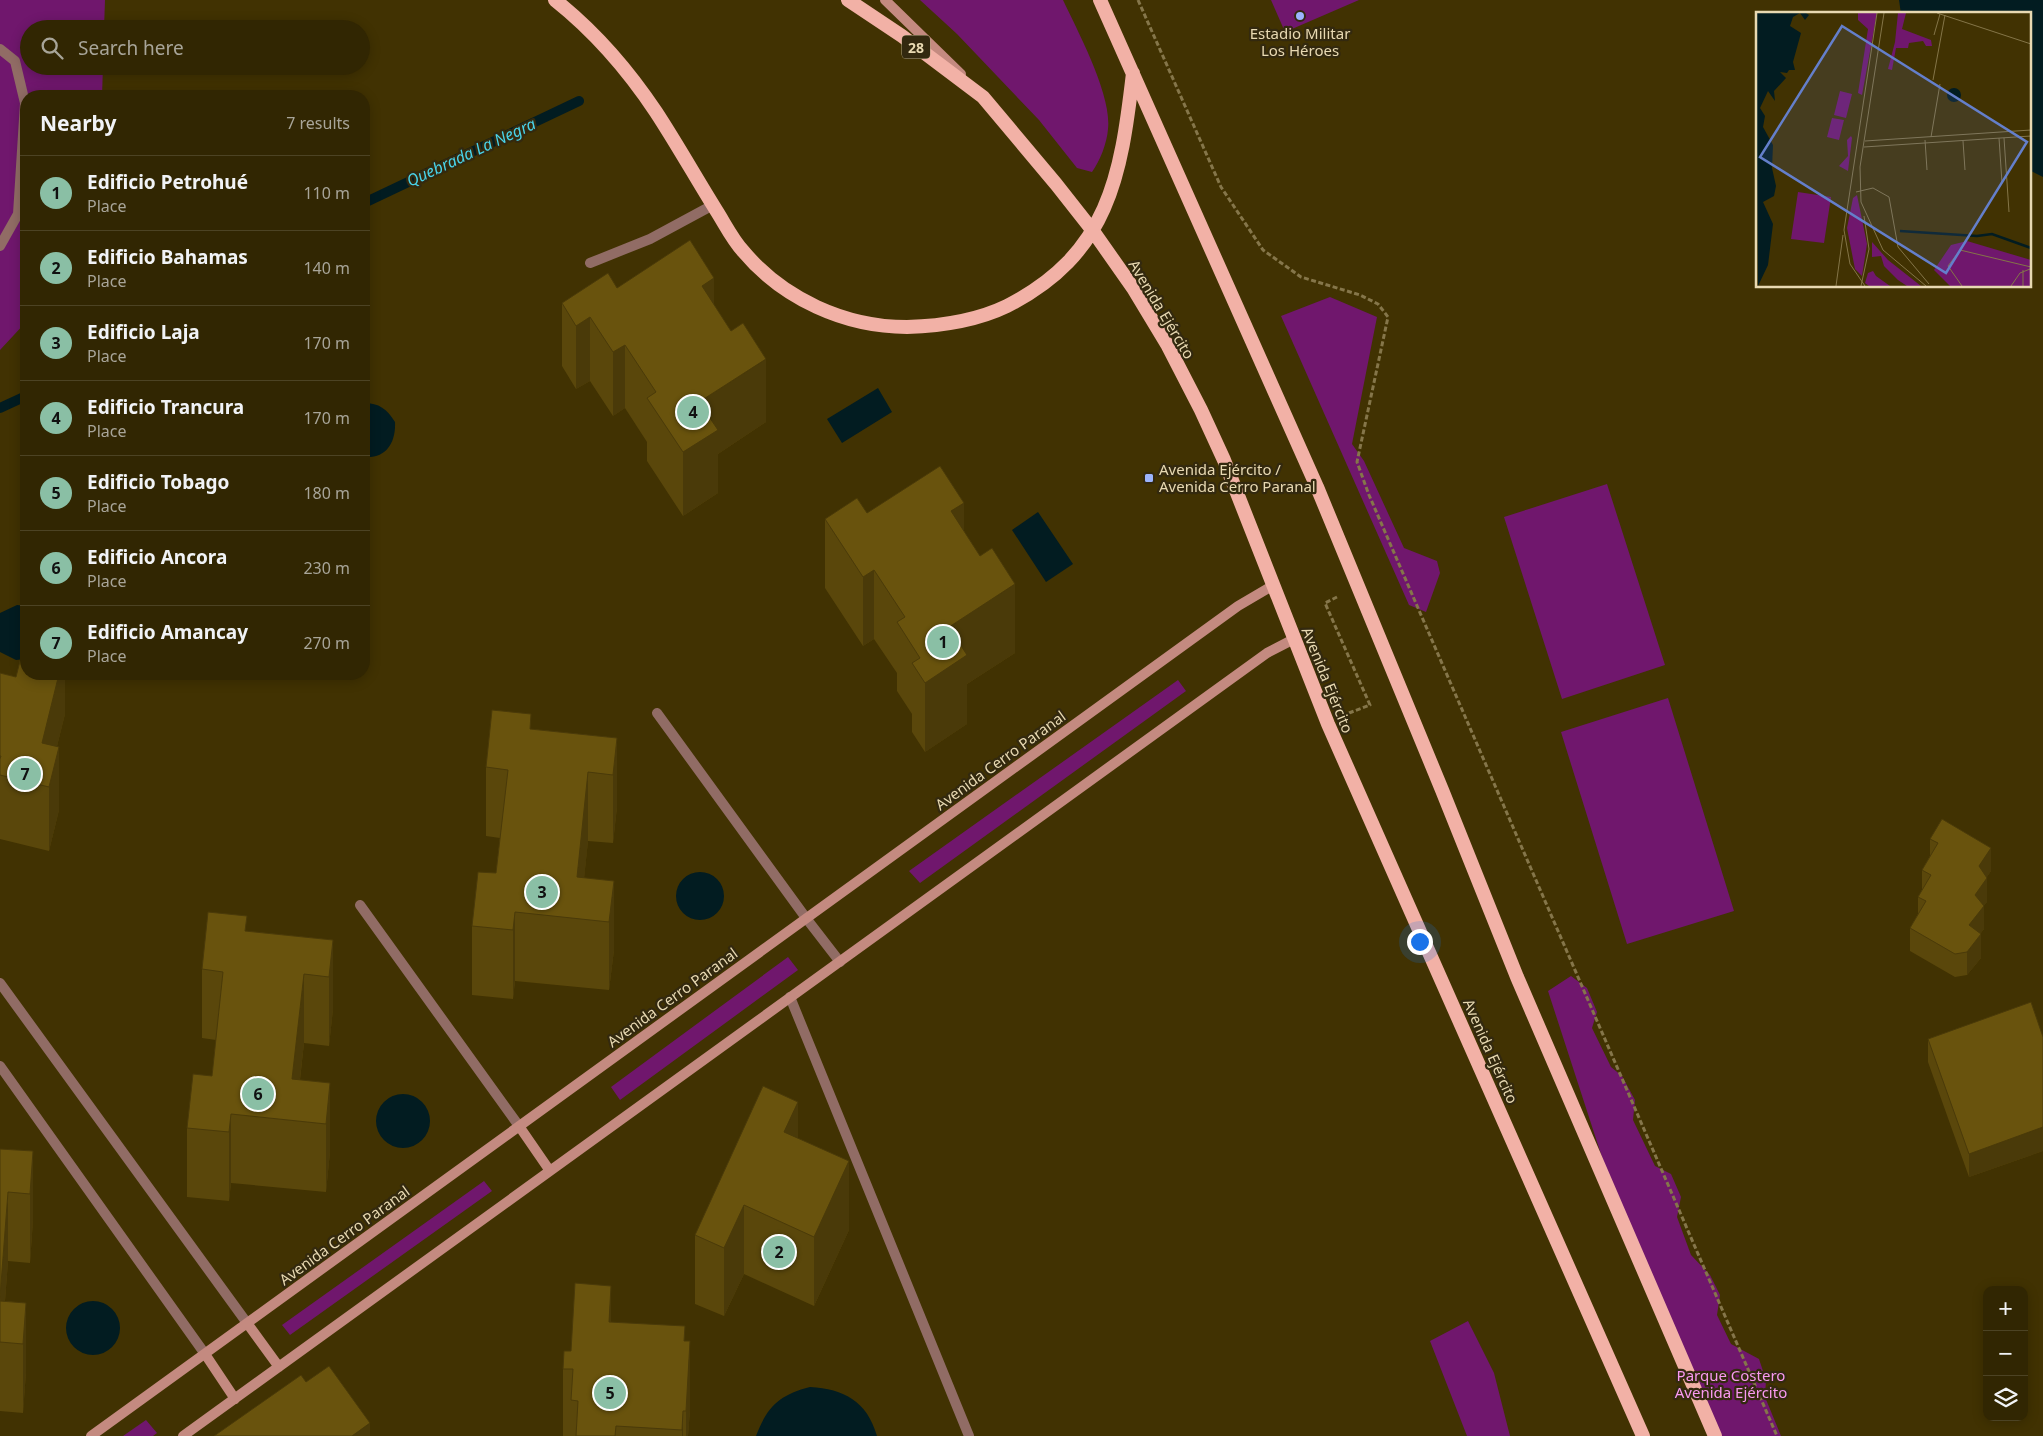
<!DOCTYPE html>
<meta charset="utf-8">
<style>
body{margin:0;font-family:"Noto Sans",sans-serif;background:#392e0c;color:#f1f3f6}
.controls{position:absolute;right:15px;bottom:15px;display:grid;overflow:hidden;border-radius:10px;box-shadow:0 2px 12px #0003}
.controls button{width:45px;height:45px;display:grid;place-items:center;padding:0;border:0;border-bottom:1px solid #4c4324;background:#312602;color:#f1f3f6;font:25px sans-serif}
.you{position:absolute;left:1419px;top:941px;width:18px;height:18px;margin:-12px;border:4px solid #fff;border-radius:50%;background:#1a73e8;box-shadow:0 0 0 8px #1a73e833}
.badge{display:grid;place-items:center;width:32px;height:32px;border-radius:50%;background:#8abfa5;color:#111;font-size:16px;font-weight:700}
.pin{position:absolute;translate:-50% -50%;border:2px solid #fff;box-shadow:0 1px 5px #0006}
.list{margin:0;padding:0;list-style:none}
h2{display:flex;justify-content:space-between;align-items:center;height:65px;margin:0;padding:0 20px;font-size:21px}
h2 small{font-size:16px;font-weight:400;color:#a8a599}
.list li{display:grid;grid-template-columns:32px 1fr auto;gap:15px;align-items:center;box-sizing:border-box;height:75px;padding:0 20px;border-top:1px solid #4c4324}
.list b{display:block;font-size:19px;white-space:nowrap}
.list p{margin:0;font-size:16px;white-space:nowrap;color:#a8a599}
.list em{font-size:16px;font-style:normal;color:#a8a599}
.icon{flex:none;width:28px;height:28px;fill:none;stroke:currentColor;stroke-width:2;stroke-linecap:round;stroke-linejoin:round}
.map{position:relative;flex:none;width:2043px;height:1436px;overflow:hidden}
.search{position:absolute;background:#312602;box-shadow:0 2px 12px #0003;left:20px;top:20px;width:350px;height:55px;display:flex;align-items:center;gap:12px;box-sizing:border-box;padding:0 18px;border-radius:28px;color:#a8a599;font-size:19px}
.panel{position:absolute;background:#312602;box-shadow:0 2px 12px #0003;left:20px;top:90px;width:350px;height:590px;border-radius:20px}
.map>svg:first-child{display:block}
</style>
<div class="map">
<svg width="2043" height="1436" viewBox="0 0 2043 1436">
<rect width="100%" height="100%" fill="#413202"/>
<path fill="#70176d" d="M0,0h105l-1,29h-75v37h74l-1,30h-76v226l-26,28z
M920,0h143c15,32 49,95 45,129 -1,14 -8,32 -16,43l-15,-4 -38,-48 -82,-86z
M1271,0h88l-74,32z
M1330,297l47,20 -25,127 12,17 40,87 33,13 3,12 -14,39 -17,-7 -128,-289z
M1607,484l58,181 -103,34 -58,-182z
M1178,680l8,11 -266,192 -11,-12z
M1668,698l66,213 -107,33 -66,-212z
M788,957l10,13 -178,130 -9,-13z
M1571,976l16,12 10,24 -5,16 19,39 11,9 13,24 -2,20 22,46 16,8 10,23 -4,20 14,38 19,20 10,20 -3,20 14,29 28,15 7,21 -1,17 16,39h-66l-90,-208 -77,-237z
M484,1181l8,10 -202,144 -8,-10z
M1468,1321l26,52 16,63h-43l-37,-95z
M146,1420l11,13 -4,3h-30z"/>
<path fill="#021c21" d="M1899,0h144v177l-14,-7v-156h-128z
M878,388l14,24 -50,31 -15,-24z
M364,403c15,0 23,6 31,19 1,21 -9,37 -31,35z
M1038,512l35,52 -27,18 -34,-52z
M17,605l9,1v53l-10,1 -16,-8v-39z
M676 896a24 24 0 1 1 48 0a24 24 0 1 1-48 0Z
M376 1121a27 27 0 1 1 54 0a27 27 0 1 1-54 0Z
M66 1328a27 27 0 1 1 54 0a27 27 0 1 1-54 0Z
M810,1387c34,2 57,14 67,49h-121c11,-29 23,-41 54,-49z"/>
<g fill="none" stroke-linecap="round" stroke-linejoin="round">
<path stroke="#021c21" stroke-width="10" d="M364,203l215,-102
M0,408l26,-12"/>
<path stroke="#85764a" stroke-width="3" stroke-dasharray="5 2.5" stroke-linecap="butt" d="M1138,0l83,187 42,63 38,27 59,18 18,9 10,13 -31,145 12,33 408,941
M1337,597l-12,6 45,102 -21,8"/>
<path stroke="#916c65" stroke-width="10" d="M0,49l15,12 10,42 -7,111 -18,32
M590,263l60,-24 63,-34
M657,713l149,205 34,44
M360,905l159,221
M0,983l247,340
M790,997l179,439
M0,1066l205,288"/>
<path stroke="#c48a80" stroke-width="10" d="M885,0l76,74
M519,1126l31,45
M247,1323l32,44
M205,1354l30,45
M91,1436l1147,-830 34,-20
M183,1436l1084,-783 27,-14"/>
<path stroke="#f2b1a6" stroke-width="14" d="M555,0c39,31 73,70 101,112 21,32 40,66 60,98 9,14 16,29 27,41 40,48 102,76 164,76 34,-1 69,-6 100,-21 102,-52 114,-130 126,-233
M848,0l54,36 81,61 73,87 37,47 40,57 35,58 33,64 23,50 104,264 315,712
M1100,0l217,487 125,303 75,187 198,459"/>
</g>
<path fill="#5a470b" d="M617,288l97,18 52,116 -48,32v39l-35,23 -36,-55v-19l-22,-34 -12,8 -23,-35 -14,8 -14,-23v-63z
M867,513l97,18 51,122 -48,31v40l-42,28 -13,-20v-18l-15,-23v-18l-23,-34 -11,7 -38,-58v-69z
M0,673l16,4 49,-3v40l-8,32 2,64 -10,41 -49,-12z
M531,729l86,9v69l-4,36 -25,-2 -4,37 30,3v69l-5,40 -94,-9 -2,18 -41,-4v-69l24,-53 4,-35 -14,-2v-69z
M1930,839l61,32 -5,7 1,24 -3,3v24l-4,5 1,24 -14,17 -12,2 -45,-26v-23l8,-14v-17l4,-7v-20l8,-14z
M247,931l86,9v69l-4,37 -25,-3 -4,37 30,3v69l-4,40 -95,-9 -2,18 -42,-4v-69l25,-52 4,-36 -14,-2v-69z
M2043,1037v114l-74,26 -41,-115v-23z
M798,1138l51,92 -35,76 -70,-32 -20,42 -29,-12v-69z
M0,1149l33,2v69l-3,43 -22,-2 -3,40 21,2v69l-3,41 -23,-2z
M611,1322l74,19 5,69 -2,26h-125v-67l8,-18z"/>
<path fill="#4a3a09" d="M714,278v63l-12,-55z
M590,317v64l-14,8v-63z
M625,345v63l-12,8v-64z
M766,359v63l-48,32v39l-35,23v-64l16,-50z
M964,503v69l-13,-61z
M874,570v69l-11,7v-69z
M1015,584v69l-48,31v40l-42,28v-69l24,-56z
M59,674h6v40l-18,73 -5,-44z
M617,738v69l-4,36v-68z
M59,747v63l-10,41v-64z
M588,772v69l-8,78 -3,-42z
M1991,848v23l-8,12 4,-5v24l-8,10 5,-6v23l-15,19v-23l10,-59z
M614,881v69l-5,40v-68z
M515,912v69l-2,18v-69z
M1981,934v24l-14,17v-23z
M333,940v69l-4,37v-69z
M304,974v69l-9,78 -3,-42z
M330,1083v69l-4,40v-68z
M798,1102v68l-14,-38z
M231,1114v69l-2,18v-69z
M2043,1127v24l-74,26v-23z
M33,1151v69l-3,43v-69z
M849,1161v69l-35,76v-69z
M8,1192v69l-6,81 -2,-45z
M744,1205v69l-20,42v-68z
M611,1286v69l-2,-33z
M26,1303v69l-3,41v-69z
M690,1341v69l-2,26h-2v-25z
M683,1411v25h-1v-6z
M370,1423v13h-18z"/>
<path fill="#69530d" stroke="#4a3a09" d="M690,240l24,38 -12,8 29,45 12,-8 23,36 -67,43 19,28 -35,22 -36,-54 9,-6 -31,-47 -12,7 -23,-35 -14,9 -14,-23 46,-30 9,15z
M940,466l24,37 -13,8 29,45 12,-8 23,36 -66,43 18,28 -42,28 -13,-20 8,-5 -23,-36 8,-5 -31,-47 -11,7 -38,-58 32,-21 10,15z
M25,641h1v33h33l-17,69 17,4 -10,40 -49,-12v-16l1,-3h-1v-83l16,4z
M492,710l39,4 -1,15 87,9 -4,37 -25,-3 -11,105 37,4 -5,41 -94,-10 -2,18 -41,-4 6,-54 18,1 12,-103 -22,-3z
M1942,819l49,29 -12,18 8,12 -12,17 9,11 -15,19 12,9 -14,18 -12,2 -45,-26 16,-27 -8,-4 13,-22 -9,-5 16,-27 -8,-4z
M208,912l39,4 -2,15 88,9 -4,37 -25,-3 -12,105 38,4 -4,41 -95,-10 -2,18 -42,-4 6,-54 19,2 11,-104 -21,-3z
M2031,1002l12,35v90l-74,27 -41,-115z
M763,1086l35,16 -14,30 65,29 -35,76 -70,-32 -20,43 -29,-13z
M0,1149l33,2 -3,43 -22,-2 -8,105z
M575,1283l36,3 -2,36 76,4 -1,15h6l-4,70h-3l-1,19 -66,-4 -1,10h-39l2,-35 -7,-1 2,-31h-10l1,-18h7z
M0,1301l26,2 -3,41 -23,-2z
M329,1366l41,57 -18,13h-138l87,-61 5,7z"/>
<g fill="#9cb4fd" stroke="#33290f" stroke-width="2">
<circle cx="1300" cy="16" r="5"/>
<rect x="1144" y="473" width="10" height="10" rx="2.5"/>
</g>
<g text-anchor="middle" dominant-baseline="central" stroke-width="4.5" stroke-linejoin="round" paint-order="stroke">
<rect fill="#33290f" stroke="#b2a481" stroke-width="1" x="902" y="35.5" width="28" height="23" rx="4"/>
<g font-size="14" font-weight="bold" fill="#e8d9b2">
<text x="916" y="47">28</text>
</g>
<g font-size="15" fill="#e8d9b2" stroke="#33290f">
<text x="1300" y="33">Estadio Militar<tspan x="1300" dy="17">Los Héroes</tspan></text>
<text x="1159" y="469" text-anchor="start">Avenida Ejército /<tspan x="1159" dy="17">Avenida Cerro Paranal</tspan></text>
</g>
<g font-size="15" fill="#e8d9b2" stroke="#33290f">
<text transform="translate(1162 309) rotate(59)">Avenida Ejército</text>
<text transform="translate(1328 680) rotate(68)">Avenida Ejército</text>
<text transform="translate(1000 760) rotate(-36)">Avenida Cerro Paranal</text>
<text transform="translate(672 997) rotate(-36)">Avenida Cerro Paranal</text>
<text transform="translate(1491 1051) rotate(66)">Avenida Ejército</text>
<text transform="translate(344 1235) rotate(-36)">Avenida Cerro Paranal</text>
</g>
<g font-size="15" fill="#f999f1" stroke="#33290f">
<text x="1731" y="1375">Parque Costero<tspan x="1731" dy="17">Avenida Ejército</tspan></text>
</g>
<g font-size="16" font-style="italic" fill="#49d3e9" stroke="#33290f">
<text transform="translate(471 152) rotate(-25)">Quebrada La Negra</text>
</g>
</g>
<g transform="translate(1756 12)">
<rect width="275" height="275" fill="#413202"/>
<path d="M102,1h19l-15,82 -4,-2 10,-64 -10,-9zM142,1h8l-4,16 29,11 1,6h-6l-3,-5 -14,2 -1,5h-12l-4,22 -4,-1 7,-27zM84,79l12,3 -6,24 -12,-3zM76,106l12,2 -5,20 -12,-3zM95,124l1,2 -4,33 -9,-5 9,-10 -1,-16zM42,180l33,5 -7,46 -33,-4zM101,183l10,49 -5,32 -7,-7 -8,-41 6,-30zM211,229l64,19v26h-81l-16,-16 17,-25zM116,230l16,18 33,26h-14l-9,-6 -14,-14 -3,-10 -9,1zM117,259l3,5 14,10h-21l-4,-3 3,-10z" fill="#70176d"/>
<path d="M0,1h50l3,2 -4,5 -5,-7 -7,4 -3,9 11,7 -8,29 2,8h-6l-2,3 -7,-1 6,6 -12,13 1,10 -7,-10 -8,17 5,8 -2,11 10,18 -1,23 4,18 -2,10 -11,6 10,22 -5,41 -10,21zM191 83a7 7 0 1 1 14 0a7 7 0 1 1-14 0Z" fill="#021c21"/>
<path fill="none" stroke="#021c21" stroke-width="2.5" d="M144,219l77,5 15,-2 39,14"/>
<path fill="none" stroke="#847548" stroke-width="1" d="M128,1l-24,154 1,35 22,48 43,36M181,1l94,31M178,23l6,-21M177,68l12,-65M175,125l9,-53M243,126l3,45M248,126l5,74M169,128l2,30M109,129l166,-11M207,129l2,29M108,135l167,-11M100,180l17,-4 16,9 9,50 31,37M80,274l7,-51M105,274l8,-37 -5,-33M109,274l-15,-22 -6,-34 33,-217M206,274l-14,-20 12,-16 71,17M255,274l9,-13 10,-4M267,274v-16"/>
<path fill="#647fcb" fill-opacity="0.15" stroke="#647fcb" stroke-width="2.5" d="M86,14l185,116 -81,131 -186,-116z"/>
<rect width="275" height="275" fill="none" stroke="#e8d9b2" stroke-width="2.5"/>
</g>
</svg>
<div class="controls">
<button>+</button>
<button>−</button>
<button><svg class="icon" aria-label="layers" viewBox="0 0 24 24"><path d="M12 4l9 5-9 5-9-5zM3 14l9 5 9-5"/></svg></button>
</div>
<div class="you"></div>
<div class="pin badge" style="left:943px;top:642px">1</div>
<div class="pin badge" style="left:779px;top:1252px">2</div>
<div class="pin badge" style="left:542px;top:892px">3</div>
<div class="pin badge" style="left:693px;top:412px">4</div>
<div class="pin badge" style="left:610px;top:1393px">5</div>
<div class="pin badge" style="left:258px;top:1094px">6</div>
<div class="pin badge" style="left:25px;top:774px">7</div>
<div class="search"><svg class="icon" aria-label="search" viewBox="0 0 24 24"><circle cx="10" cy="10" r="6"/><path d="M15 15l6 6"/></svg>Search here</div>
<section class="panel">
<h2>Nearby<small>7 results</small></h2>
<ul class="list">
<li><span class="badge">1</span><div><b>Edificio Petrohué</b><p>Place</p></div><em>110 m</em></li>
<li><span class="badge">2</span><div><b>Edificio Bahamas</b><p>Place</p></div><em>140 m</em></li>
<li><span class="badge">3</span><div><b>Edificio Laja</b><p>Place</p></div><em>170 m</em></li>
<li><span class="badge">4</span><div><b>Edificio Trancura</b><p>Place</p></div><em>170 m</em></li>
<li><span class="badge">5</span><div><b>Edificio Tobago</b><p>Place</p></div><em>180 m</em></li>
<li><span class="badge">6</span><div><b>Edificio Ancora</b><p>Place</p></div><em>230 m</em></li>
<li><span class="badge">7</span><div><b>Edificio Amancay</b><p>Place</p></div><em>270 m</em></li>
</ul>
</section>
</div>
